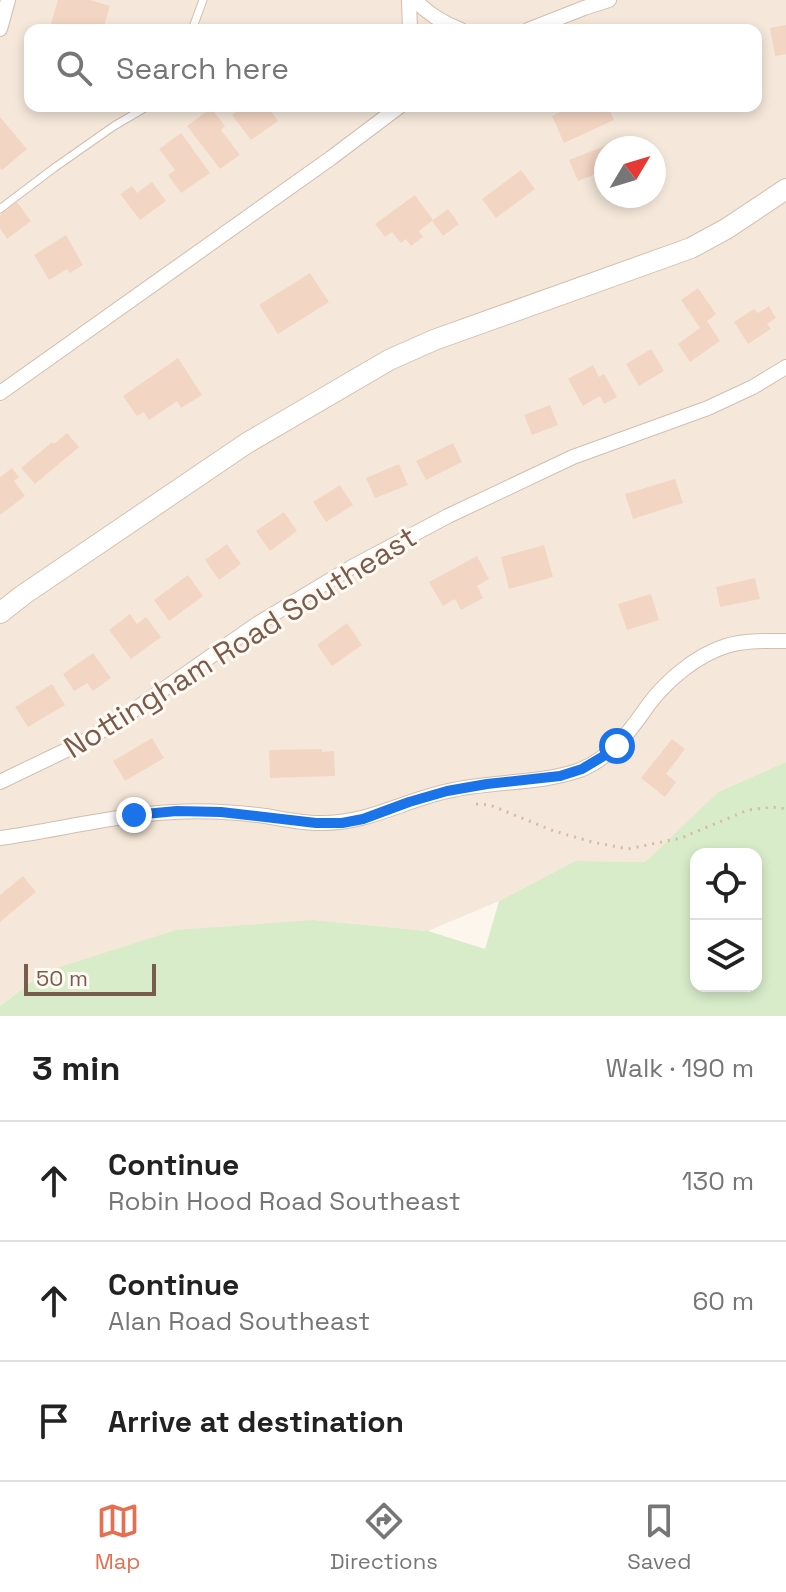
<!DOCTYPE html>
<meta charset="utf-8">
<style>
body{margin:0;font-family:"Space Grotesk",sans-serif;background:#f6f6f6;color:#222}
.controls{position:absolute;right:24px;bottom:24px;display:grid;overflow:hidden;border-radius:16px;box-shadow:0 4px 12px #0003}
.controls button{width:72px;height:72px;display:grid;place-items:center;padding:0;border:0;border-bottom:2px solid #e0e0e0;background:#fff;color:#222;font:40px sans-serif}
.compass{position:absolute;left:594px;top:136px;width:72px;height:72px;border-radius:50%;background:#fff;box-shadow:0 4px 12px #0003;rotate:52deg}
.scale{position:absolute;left:24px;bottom:20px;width:132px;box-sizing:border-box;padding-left:8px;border:4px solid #7a5c4d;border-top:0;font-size:22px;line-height:28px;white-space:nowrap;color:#7a5c4d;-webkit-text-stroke:6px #fffaf3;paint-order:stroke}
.stop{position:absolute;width:24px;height:24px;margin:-18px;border:6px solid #1a73e8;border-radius:50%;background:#fff}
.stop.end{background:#1a73e8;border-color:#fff;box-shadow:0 2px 8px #0008}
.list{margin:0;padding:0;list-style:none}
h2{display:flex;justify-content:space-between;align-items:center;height:104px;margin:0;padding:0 32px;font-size:34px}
h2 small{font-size:26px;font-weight:400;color:#767676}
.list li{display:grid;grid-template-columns:52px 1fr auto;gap:24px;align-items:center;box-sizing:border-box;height:120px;padding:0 32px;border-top:2px solid #e0e0e0}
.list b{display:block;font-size:30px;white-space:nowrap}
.list p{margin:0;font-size:26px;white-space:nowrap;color:#767676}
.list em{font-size:26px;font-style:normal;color:#767676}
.icon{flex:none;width:44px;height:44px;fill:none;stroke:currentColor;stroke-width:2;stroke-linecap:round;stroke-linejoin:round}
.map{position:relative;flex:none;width:786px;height:1016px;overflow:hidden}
.search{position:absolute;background:#fff;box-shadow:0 4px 12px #0003;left:24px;right:24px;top:24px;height:88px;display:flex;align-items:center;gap:20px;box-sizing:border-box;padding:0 28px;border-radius:16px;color:#767676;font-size:30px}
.sheet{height:464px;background:#fff}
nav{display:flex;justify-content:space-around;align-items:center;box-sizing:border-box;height:112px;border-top:2px solid #e0e0e0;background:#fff;font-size:22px;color:#767676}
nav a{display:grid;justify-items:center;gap:4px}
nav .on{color:#e76f51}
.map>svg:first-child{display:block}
</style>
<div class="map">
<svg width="786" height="1016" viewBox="0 0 786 1016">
<rect width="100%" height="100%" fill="#fdf6ec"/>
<path fill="#f5e8da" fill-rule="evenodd" d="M0,0h786v762l-68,30 -73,70 -70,-1 -76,40 -71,30 -114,-11 -270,52 -44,34zM30,30h726v76h-726zM606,148h48v48h-48z"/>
<path fill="#d8ecc9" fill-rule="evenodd" d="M786,762v254h-786v-10l44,-34 132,-42 138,-10 114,11 57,18 14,-48 76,-40 70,1 73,-70zM696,854h60v132h-60z"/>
<path fill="#f3d5c3" d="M58,0h32l20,6 -7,24h-13l-14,-4 -1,4h-26z
M786,25v29l-11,2 -5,-28z
M244,106h23l11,15 -27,19 -19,-25z
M574,106h34l6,14 -50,23 -12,-27z
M211,108l14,18 -4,4 19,25 -20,14 -33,-43z
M0,117l27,32 -25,21 -2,-2z
M181,133l29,40 -29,20 -13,-18 7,-5 -16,-21z
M610,144l2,4h-6v22l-28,11 -9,-21z
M521,170l14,19 -39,29 -14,-19z
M152,182l14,19 -26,19 -20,-26 12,-8 5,7z
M415,195l18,25 15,-11 11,15 -16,12 -11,-15 -13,10 4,6 -12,9 -5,-7 -5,4 -9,-11 -7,5 -10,-13z
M17,202l14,19 -24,18 -7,-11v-13z
M66,235l17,30 -13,8 -3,-4 -18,11 -15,-25z
M310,273l19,29 -51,32 -19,-29z
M698,288l18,26 -9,7 13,20 -30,21 -12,-18 22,-16 -19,-28z
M769,306l7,12 -9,6 4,5 -23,15 -14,-22 20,-13 4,4z
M651,349l13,22 -25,15 -13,-22z
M178,358l24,37 -21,13 -4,-7 -28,19 -5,-8 -7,4 -14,-20z
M593,365l6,12 5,-3 13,23 -13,7 -4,-8 -17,10 -15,-27z
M550,405l8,20 -26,10 -8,-20z
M67,433l12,14 -44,37 -14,-16 31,-26 2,2z
M453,443l9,19 -36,18 -10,-19z
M399,464l9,21 -33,13 -9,-20z
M12,468l7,9 -5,4 11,15 -25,19v-38z
M675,479l8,24 -50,16 -8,-25z
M340,485l13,20 -27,17 -13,-20z
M284,512l13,19 -27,20 -14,-20z
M227,544l14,20 -22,16 -14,-20z
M544,545l9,32 -44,12 -8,-32z
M477,556l12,23 -12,7 6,12 -22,12 -6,-11 -12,7 -14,-24z
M188,575l15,21 -34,25 -15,-21z
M755,578l5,21 -40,8 -4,-20z
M651,594l8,26 -32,10 -9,-26z
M130,614l7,10 9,-7 15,20 -30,22 -22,-29z
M347,623l15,22 -30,21 -15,-21z
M93,653l18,25 -18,13 -6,-8 -13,8 -11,-17z
M52,684l13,21 -37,22 -13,-20z
M152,738l12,20 -39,23 -12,-20z
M672,739l13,10 -19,25 10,8 -11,15 -24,-19z
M322,749v3l12,-1 1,25 -65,2 -1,-28z
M23,876l13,16 -36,30v-27z"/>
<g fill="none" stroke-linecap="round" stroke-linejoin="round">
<g stroke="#d1beb0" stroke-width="9">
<path id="lane" d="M192,30l11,-30
M0,209l54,-41 60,-42 34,-20"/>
</g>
<g stroke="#d1beb0" stroke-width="16">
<path id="street" d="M409,0l1,30
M415,0c13,14 28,23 46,30
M0,29l8,-29
M528,30l56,-22 25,-8
M0,393l331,-235 69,-52
M0,782l83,-40 41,-25 133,-93 95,-57 96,-51 125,-59 135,-49 45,-21 33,-20
M0,838c58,-8 115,-23 174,-26 30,-2 61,0 91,4 18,3 36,7 54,7 50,1 82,-22 129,-32 41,-10 93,-7 132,-21 32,-13 50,-39 69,-66 18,-24 48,-49 77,-58 19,-6 40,-5 60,-5"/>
</g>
<g stroke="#d6c0b0" stroke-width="22">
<path id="secondary" d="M0,613l23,-18 224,-152 142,-83 45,-20 257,-92 35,-19 60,-40"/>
</g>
<path stroke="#d9b8a5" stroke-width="3" stroke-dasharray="2 6" stroke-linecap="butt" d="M476,804l14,1 64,26 38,11 36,7 53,-11 67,-28 25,-3 13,2"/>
<use href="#lane" stroke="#fff" stroke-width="7"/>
<use href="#street" stroke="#fff" stroke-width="14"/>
<use href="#secondary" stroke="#fff" stroke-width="20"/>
</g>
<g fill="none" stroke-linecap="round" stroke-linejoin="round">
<path stroke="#1a73e8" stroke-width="10" d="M134,815l43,-4 44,1 95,11h26l21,-4 46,-17 38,-11 40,-7 73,-8 22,-7 20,-12 15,-11"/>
</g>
<g text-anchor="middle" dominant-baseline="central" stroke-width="6" stroke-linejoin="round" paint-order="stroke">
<g font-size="30" fill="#7a5c4d" stroke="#fffaf3">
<text transform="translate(240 642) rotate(-32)">Nottingham Road Southeast</text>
</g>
</g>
</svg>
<div class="controls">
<button><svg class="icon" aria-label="locate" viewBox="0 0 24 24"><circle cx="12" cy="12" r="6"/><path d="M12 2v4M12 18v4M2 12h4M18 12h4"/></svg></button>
<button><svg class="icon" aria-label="layers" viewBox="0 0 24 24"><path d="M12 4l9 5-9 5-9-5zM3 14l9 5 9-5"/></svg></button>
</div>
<svg class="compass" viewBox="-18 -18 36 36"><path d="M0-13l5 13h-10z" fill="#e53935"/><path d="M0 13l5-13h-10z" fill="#767676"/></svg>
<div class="scale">50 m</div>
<div class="stop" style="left:617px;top:746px"></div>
<div class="stop end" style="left:134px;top:815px"></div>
<div class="search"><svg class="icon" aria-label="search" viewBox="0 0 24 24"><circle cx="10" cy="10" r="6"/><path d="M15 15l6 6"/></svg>Search here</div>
</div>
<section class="sheet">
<h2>3 min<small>Walk · 190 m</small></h2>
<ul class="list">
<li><svg class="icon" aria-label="ahead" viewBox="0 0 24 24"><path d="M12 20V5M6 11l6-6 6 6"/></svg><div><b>Continue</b><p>Robin Hood Road Southeast</p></div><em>130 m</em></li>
<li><svg class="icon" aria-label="ahead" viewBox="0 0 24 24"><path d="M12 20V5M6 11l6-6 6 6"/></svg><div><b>Continue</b><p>Alan Road Southeast</p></div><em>60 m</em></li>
<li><svg class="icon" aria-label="arrive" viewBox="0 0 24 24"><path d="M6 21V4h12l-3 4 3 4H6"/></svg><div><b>Arrive at destination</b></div></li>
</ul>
</section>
<nav>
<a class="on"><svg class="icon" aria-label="map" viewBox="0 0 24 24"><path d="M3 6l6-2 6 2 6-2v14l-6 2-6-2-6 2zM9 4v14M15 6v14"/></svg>Map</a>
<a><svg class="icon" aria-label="directions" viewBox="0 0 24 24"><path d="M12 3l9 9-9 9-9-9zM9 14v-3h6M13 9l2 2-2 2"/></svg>Directions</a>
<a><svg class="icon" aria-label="saved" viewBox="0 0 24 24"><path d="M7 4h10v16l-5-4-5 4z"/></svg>Saved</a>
</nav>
